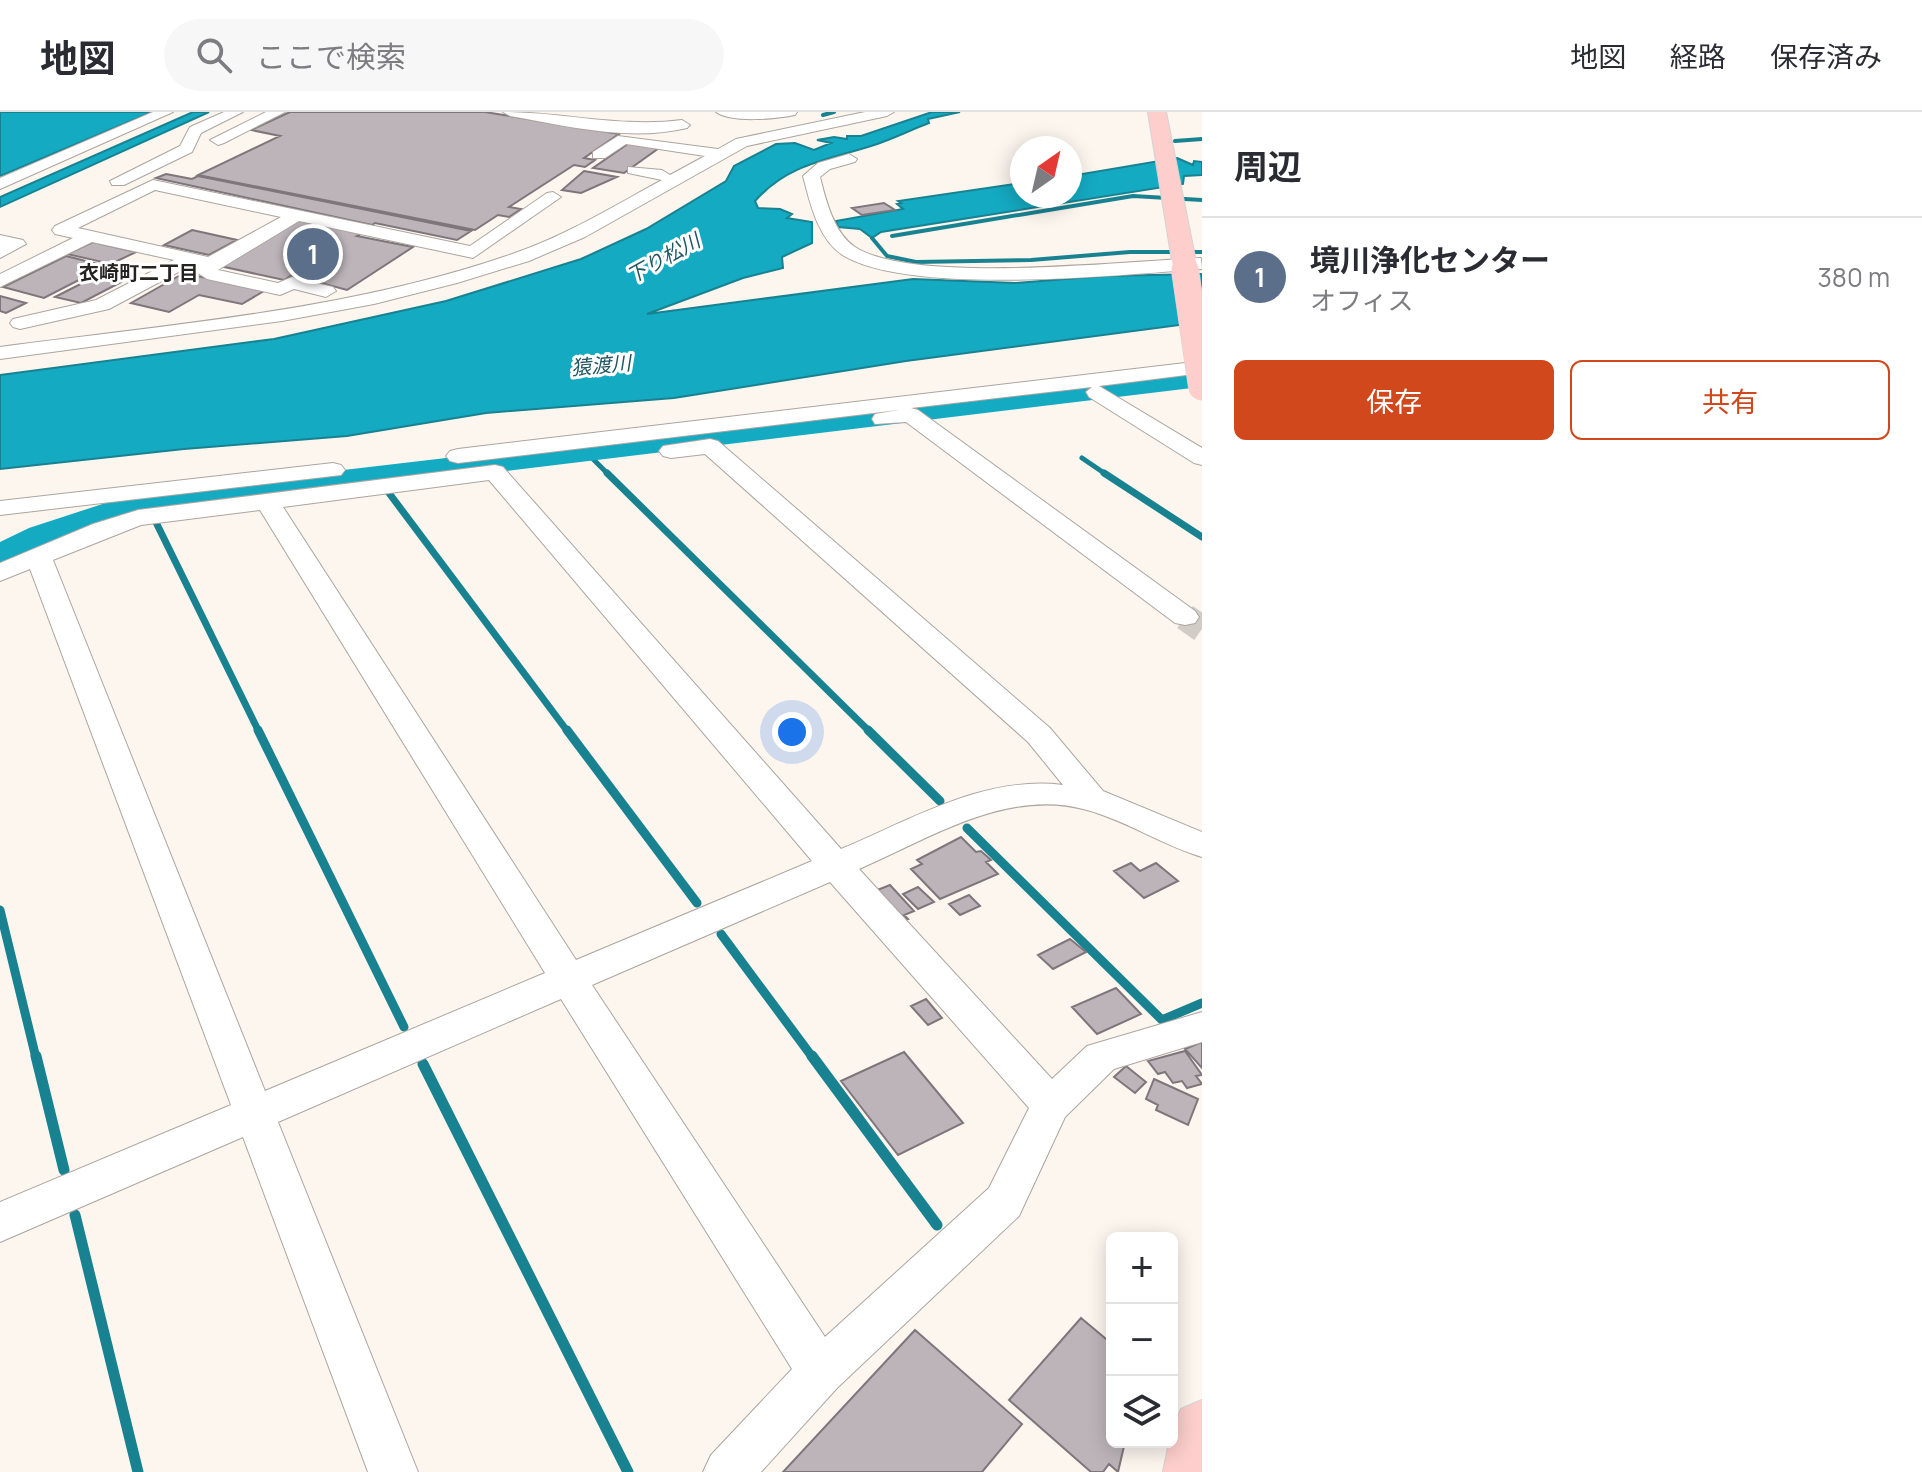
<!DOCTYPE html>
<html lang="ja">
<meta charset="utf-8">
<style>
body{margin:0;font-family:Manrope,"Noto Sans JP",sans-serif;background:#f7f7f7;color:#2b2b33}
.controls{position:absolute;right:24px;bottom:24px;display:grid;overflow:hidden;border-radius:12px;box-shadow:0 4px 20px #0003}
.controls button{width:72px;height:72px;display:grid;place-items:center;padding:0;border:0;border-bottom:2px solid #e1e1e2;background:#fff;color:#2b2b33;font:40px sans-serif}
.compass{position:absolute;left:1010px;top:24px;width:72px;height:72px;border-radius:50%;background:#fff;box-shadow:0 4px 20px #0003;rotate:34deg}
.you{position:absolute;left:792px;top:620px;width:28px;height:28px;margin:-20px;border:6px solid #fff;border-radius:50%;background:#1a73e8;box-shadow:0 0 0 12px #1a73e833}
.badge{display:grid;place-items:center;width:52px;height:52px;border-radius:50%;background:#d0481b;color:#fff;font-size:26px;font-weight:700}
.pin{position:absolute;translate:-50% -50%;border:4px solid #fff;box-shadow:0 2px 8px #0006}
.list{margin:0;padding:0;list-style:none}
h2{display:flex;justify-content:space-between;align-items:center;height:104px;margin:0;padding:0 32px;font-size:34px}
h2 small{font-size:26px;font-weight:400;color:#7c7c81}
.list li{display:grid;grid-template-columns:52px 1fr auto;gap:24px;align-items:center;box-sizing:border-box;height:120px;padding:0 32px;border-top:2px solid #e1e1e2}
.list b{display:block;font-size:30px;white-space:nowrap}
.list p{margin:0;font-size:26px;white-space:nowrap;color:#7c7c81}
.list em{font-size:26px;font-style:normal;color:#7c7c81}
.actions{display:flex;gap:16px;padding:24px 32px}
.actions a{flex:1;padding:18px 0;border:2px solid #d0481b;border-radius:12px;text-align:center;font-size:28px;color:#d0481b}
.actions .main{background:#d0481b;color:#fff}
.icon{flex:none;width:44px;height:44px;fill:none;stroke:currentColor;stroke-width:2;stroke-linecap:round;stroke-linejoin:round}
.map{position:relative;flex:none;width:1202px;height:1360px;overflow:hidden}
header{display:flex;align-items:center;gap:48px;box-sizing:border-box;height:112px;padding:0 40px;background:#fff;border-bottom:2px solid #e1e1e2}
header strong{font-size:38px}
nav{display:flex;gap:44px;margin-inline-start:auto;font-size:28px}
.search{width:560px;height:72px;background:#f7f7f7;display:flex;align-items:center;gap:20px;box-sizing:border-box;padding:0 28px;border-radius:44px;color:#7c7c81;font-size:30px}
main{display:flex}
aside{flex:1;background:#fff}
.map>svg:first-child{display:block}
</style>
<header>
<strong>地図</strong>
<div class="search"><svg class="icon" aria-label="search" viewBox="0 0 24 24"><circle cx="10" cy="10" r="6"/><path d="M15 15l6 6"/></svg>ここで検索</div>
<nav><a>地図</a><a>経路</a><a>保存済み</a></nav>
</header>
<main>
<div class="map">
<svg width="1202" height="1360" viewBox="0 0 1202 1360">
<rect width="100%" height="100%" fill="#fdf6ef"/>
<path fill="#14aac2" stroke="#198291" stroke-width="2" d="M0,0h152l-152,64z
M193,0h16l-209,95v-10z
M932,0h28l-32,7 1,4c-19,7 -38,17 -58,23 -44,14 -83,18 -116,55l3,7 22,1 12,5 -5,4 25,4v21l-30,14 1,11 -40,10 -96,36 266,-35 102,4 89,-7 98,-2v48l-296,39 -232,37 -188,15 -139,23 -163,13 -184,20v-94l274,-36 172,-38 135,-42 65,-30 80,-48 8,-15 42,-22 19,-1 19,7 17,-7 -14,-3 17,-3 13,2v-3h14z
M1177,46l16,7 1,-4 8,1v13l-18,1 -1,8 -302,48 -9,6 -12,-9 -22,-2 -2,-6 67,-12 -6,-5 4,-1 -3,-2 124,-18v13h48v-20z"/>
<g fill="none" stroke-linecap="round" stroke-linejoin="round">
<path stroke="#198291" stroke-width="4" d="M823,3l11,-3
M1175,29l27,-2
M892,124l241,-40 69,4
M872,126l15,18 29,6 115,-2 99,-8h72"/>
<path stroke="#198291" stroke-width="5" d="M586,340l23,23
M1082,346l25,17"/>
<path stroke="#198291" stroke-width="7" d="M607,361l263,259
M1104,361l98,64
M377,365l191,255
M147,392l112,228"/>
<path stroke="#198291" stroke-width="9" d="M258,618l146,297
M567,618l130,173
M868,618l72,71
M967,716l195,192 40,-17
M0,798l36,148
M721,822l92,124"/>
<path stroke="#198291" stroke-width="11" d="M36,944l28,114
M812,944l125,169
M423,952l205,408
M75,1103l63,257"/>
<path fill="#14aac2" fill-rule="evenodd" d="M1181,260l11,2 5,7 -5,7 -1057,128 -80,28 -55,23v-25l29,-14 101,-33z"/>
</g>
<path fill="#bcb4b9" stroke="#7e767b" stroke-width="2" d="M290,0h195l134,22 -35,24 11,2 -10,7 -11,-2 -65,42 12,2 -12,8 -11,-2 -23,15 -277,-55 82,-39 -29,-6z
M629,31l30,5 -35,25 -31,-5z
M584,59l33,6 -36,16 -19,-3z
M166,62l26,5 6,-3 273,55 -14,9 -82,-17 -3,2 -216,-47z
M884,91l11,7 -33,5 -10,-7z
M302,107l62,13 -7,4 56,11 -66,43 -55,-15 -8,5 -64,-14z
M192,118l45,10 -28,15 -45,-10z
M93,130l43,10 -25,12 -44,-10z
M66,144l40,10 -62,32 -41,-11z
M104,160l25,6 -48,25 -26,-6z
M184,161l80,18 -22,13 -43,-9 -30,17 -38,-9z
M0,184l26,7 -20,10 -6,-2z
M961,725l15,15 5,-1 10,9 -5,2 12,12 -58,25 -29,-30 11,-5 -5,-4z
M1131,751l9,8 16,-8 22,18 -34,17 -30,-27z
M890,773l24,26 -10,4 4,4 -7,2 -26,-30z
M918,775l16,15 -16,7 -15,-15z
M969,783l11,11 -20,9 -11,-11z
M1070,827l16,13 -33,17 -15,-14z
M1116,876l25,26 -44,20 -25,-27z
M926,887l16,19 -14,7 -17,-19z
M1202,930v26l-17,-19z
M1185,939l17,24 -6,1 6,8 -15,4 -5,-7 -9,2 -8,-11 -7,2 -10,-13z
M904,940l59,71 -65,32 -57,-74z
M1126,954l20,16 -11,11 -21,-16z
M1154,967l44,20 -10,26 -32,-15 2,-5 -12,-6z
M1081,1206l31,26v98h13l-7,30 -9,-8 -6,8h-12l-82,-72z
M915,1218l107,94 -40,48h-199z"/>
<g fill="none" stroke-linecap="round" stroke-linejoin="round">
<path stroke="#d2ccc6" stroke-width="27" stroke-dasharray="27 14" stroke-linecap="butt" d="M1185,505l17,12"/>
<g stroke="#aca59f" stroke-width="2">
<path id="minor" d="M153,0h20l-173,77v-11z
M224,0h19l-42,21 -9,19 -68,33h-12l-2,-4 70,-35 10,-19z
M266,0h19l-61,31 -6,2 -8,-5z
M503,0c60,0 118,16 179,8l8,5 -3,3c-58,14 -120,-2 -177,-12z
M716,0h81l-2,3c-19,4 -65,8 -79,-3z
M865,0h29l-7,4 -140,30 -162,91 -56,24 -72,22 -83,21 -92,17 -282,38v-12c172,-23 350,-36 515,-94 52,-18 99,-47 147,-73l-34,-7v-6l34,3 8,5 35,-19 -79,-12 -21,14h-12v-6l25,-16 100,13 18,-10z
M849,42l8,5 -2,3 -25,7 -10,8c6,24 14,56 35,70 59,38 270,14 346,11l1,11c-83,6 -289,27 -358,-13 -26,-16 -34,-53 -41,-80l15,-13z
M153,68l317,66 77,-53 6,-1 8,5 -88,61 -174,-37 -81,49 60,13 14,-6 41,10 3,4 -10,6 -32,-8 -14,6 -73,-16 -9,-6v-7l-14,3 -75,40 -89,20 -7,-2 -3,-4 3,-4 83,-19 78,-40 -82,-18 -92,45v-13l73,-36 -18,-4 -3,-4 3,-4zM155,78l126,27 -73,40 -130,-29z
M0,123l23,5 3,4 -26,14z
M1202,249v12l-103,13 103,62v17l-8,-2 -105,-66 -3,-5 6,-5 -181,21 7,2 277,201 4,6 -4,6 -10,2 -10,-2 -269,-201 -31,2 -3,-5 3,-5 23,-4 -440,53 -8,-2 -4,-5 4,-5 8,-2z
M710,327l8,2 332,287 53,63 99,41v25c-40,-12 -75,-36 -115,-47 -79,-23 -158,29 -228,59l193,210 35,-33 115,-34v30l-88,27 -49,48 -46,99 -182,172 -76,84h-58l8,-17 81,-86 -231,-370 -283,123 140,350h-50l-125,-335 -243,105v-40l231,-97 -201,-536 -30,12v-18l93,-39 45,-14 357,-45 8,2 338,382c70,-29 143,-74 222,-64l-35,-43 -323,-288 -34,4 -8,-2 -4,-5 4,-5zM489,368l323,381 -236,99 -293,-453zM260,398l285,463 -280,118 -212,-531 88,-35zM830,770l199,226 -40,80 -164,149 -233,-352z
M333,351l8,2 4,5 -4,5 -341,40v-14z"/>
</g>
<g stroke="#d3d3d2" stroke-width="2">
<path id="major" d="M1148,0h18l31,155 -4,5h-16l-4,-5z
M1202,1288v72h-39l6,-30h3v-12l9,-21z"/>
</g>
<use href="#minor" fill="#fff" fill-rule="evenodd"/>
<use href="#major" fill="#fdcecb" fill-rule="evenodd"/>
<g stroke="#d3d3d2" stroke-width="22" stroke-linecap="butt">
<path id="major-bridge-far1" d="M1185,155l1,5"/>
</g>
<g stroke="#d3d3d2" stroke-width="28" stroke-linecap="butt">
<path id="major-bridge" d="M1185,158l17,117"/>
</g>
<use href="#major-bridge-far1" stroke="#fdcecb" stroke-width="21"/>
<use href="#major-bridge" stroke="#fdcecb" stroke-width="27"/>
</g>
<g text-anchor="middle" dominant-baseline="central" stroke-width="6" stroke-linejoin="round" paint-order="stroke">
<g font-size="20" font-style="italic" fill="#215761" stroke="#fff">
<text transform="translate(663 146) rotate(-29)">下り松川</text>
<text transform="translate(601 253) rotate(-5)">猿渡川</text>
</g>
<g font-size="20" font-weight="bold" fill="#252320" stroke="#fff">
<text x="139" y="160">衣崎町二丁目</text>
</g>
</g>
</svg>
<div class="controls">
<button>+</button>
<button>−</button>
<button><svg class="icon" aria-label="layers" viewBox="0 0 24 24"><path d="M12 4l9 5-9 5-9-5zM3 14l9 5 9-5"/></svg></button>
</div>
<svg class="compass" viewBox="-18 -18 36 36"><path d="M0-13l5 13h-10z" fill="#e53935"/><path d="M0 13l5-13h-10z" fill="#7c7c81"/></svg>
<div class="you"></div>
<div class="pin badge" style="left:313px;top:142px;background:#5c6f8a">1</div>
</div>
<aside>
<h2>周辺<small></small></h2>
<ul class="list">
<li><span class="badge" style="background:#5c6f8a">1</span><div><b>境川浄化センター</b><p>オフィス</p></div><em>380 m</em></li>
</ul>
<div class="actions"><a class="main">保存</a><a>共有</a></div>
</aside>
</main>
